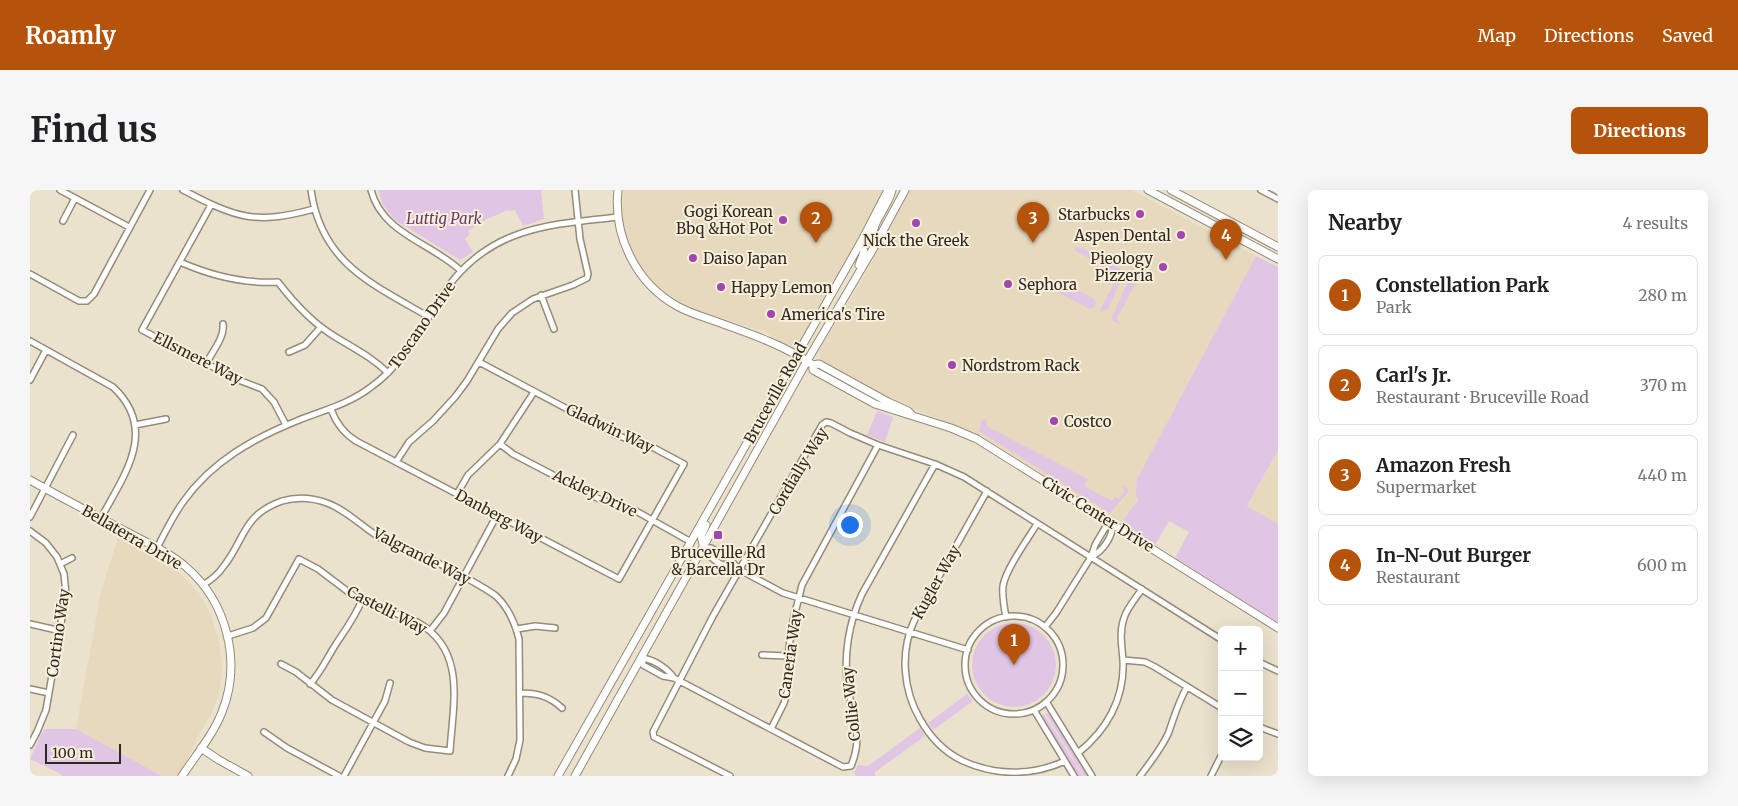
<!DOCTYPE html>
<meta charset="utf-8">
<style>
body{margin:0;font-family:Merriweather,serif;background:#f6f6f6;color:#202124}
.controls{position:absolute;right:15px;bottom:15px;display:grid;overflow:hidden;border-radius:8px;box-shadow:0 5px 20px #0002}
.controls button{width:45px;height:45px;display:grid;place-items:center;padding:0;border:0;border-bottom:1px solid #e0e0e0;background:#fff;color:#202124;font:25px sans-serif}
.scale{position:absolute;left:15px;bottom:12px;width:76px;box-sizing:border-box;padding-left:5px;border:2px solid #2e2a22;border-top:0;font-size:14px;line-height:18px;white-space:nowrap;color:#2e2a22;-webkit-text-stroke:4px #f9efda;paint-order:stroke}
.you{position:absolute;left:819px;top:334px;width:18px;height:18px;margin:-12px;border:4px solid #fff;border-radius:50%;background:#1a73e8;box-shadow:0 0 0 8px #1a73e833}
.badge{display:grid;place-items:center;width:32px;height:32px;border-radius:50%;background:#b45309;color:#fff;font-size:16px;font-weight:700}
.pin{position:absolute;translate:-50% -41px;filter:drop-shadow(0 1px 2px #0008)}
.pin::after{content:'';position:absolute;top:26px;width:18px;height:15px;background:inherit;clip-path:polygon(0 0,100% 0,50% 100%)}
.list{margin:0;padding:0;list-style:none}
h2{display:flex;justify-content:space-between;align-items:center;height:65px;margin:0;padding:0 20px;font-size:21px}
h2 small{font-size:16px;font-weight:400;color:#757577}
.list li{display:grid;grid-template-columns:32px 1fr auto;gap:15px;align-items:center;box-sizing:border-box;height:80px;margin:0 10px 10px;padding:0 10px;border:1px solid #e0e0e0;border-radius:8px}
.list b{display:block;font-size:19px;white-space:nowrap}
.list p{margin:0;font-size:16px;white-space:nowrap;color:#757577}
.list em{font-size:16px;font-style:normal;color:#757577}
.icon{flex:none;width:28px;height:28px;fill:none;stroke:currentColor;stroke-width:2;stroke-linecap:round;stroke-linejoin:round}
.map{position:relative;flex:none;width:1248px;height:586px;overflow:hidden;border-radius:8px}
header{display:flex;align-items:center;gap:30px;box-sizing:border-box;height:70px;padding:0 25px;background:#b45309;color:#fff}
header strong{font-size:24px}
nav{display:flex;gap:28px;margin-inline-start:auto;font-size:18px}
.intro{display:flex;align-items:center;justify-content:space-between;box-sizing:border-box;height:120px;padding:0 30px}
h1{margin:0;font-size:35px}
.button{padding:12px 22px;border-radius:8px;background:#b45309;color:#fff;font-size:18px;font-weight:700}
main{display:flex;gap:30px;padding:0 30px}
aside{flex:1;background:#fff;border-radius:8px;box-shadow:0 5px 20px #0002}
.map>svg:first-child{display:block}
</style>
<header>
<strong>Roamly</strong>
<nav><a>Map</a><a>Directions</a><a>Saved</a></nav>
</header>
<div class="intro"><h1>Find us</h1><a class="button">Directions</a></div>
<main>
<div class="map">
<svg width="1248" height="586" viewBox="0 0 1248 586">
<rect width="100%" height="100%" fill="#ebe2cd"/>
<path fill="#e6d9bd" d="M593,0h261l-54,100 -33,56 -8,1 -26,-16 -77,-24 -28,-20 -17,-20 -9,-16 -6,-17 -4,-17z
M879,0h223l124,66 -119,223 1,21 -14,20 1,6 -145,-91 -82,-32 -78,-44 -1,-9 43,-70z
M1248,260v74l-31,-17z
M89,345l42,24 18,13 20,21 12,22 8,27 3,26 -2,23 -8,21 -16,28 -16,36h-18l-86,-47 25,-138z"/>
<path fill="#e1c5e4" d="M348,0h163l3,29 -21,7 -8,-16 -6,1 -1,-1 -21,9 -19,12 2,3 -5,5 8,13 -13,8 -65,-40 -12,-15z
M1045,57l7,1 42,23v2l-16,36 -6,3 -2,-2 17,-32v-5l-43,-23z
M1226,66l22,11v183l-31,56 31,18v99l-103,-65 14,-26 -20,-11 -14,24 -30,-19 -2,-6 15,-20 -2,-5 1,-16z
M1103,86l10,4 -2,3 -4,-2 -21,39 4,2 -1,2 -6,-3 -1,-4 18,-40z
M1031,92l34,17 1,4 -2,5 -4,1 -33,-17 -1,-5z
M847,221l16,6 -8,25 -18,-7z
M957,229l-1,7 102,53 -4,7 28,15 3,-4 4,2 6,-8 -2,-3 2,-2 3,3 -1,4 -17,20 -131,-82 3,-11z
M942 475a42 42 0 1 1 84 0a42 42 0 1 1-84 0Z
M937,504l6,7 -40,29 -5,-7z
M1015,523l5,1 39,62h-5z
M1014,524l39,62h-5l-35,-56 -1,-3z
M890,538l5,8 -50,36v4h-19l-2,-3 4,-8 10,1z
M14,539h32l86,47h-100l-3,-3 -29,-14z"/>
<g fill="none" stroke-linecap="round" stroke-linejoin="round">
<g stroke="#948c78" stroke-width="8">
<path id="street" d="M30,0l69,37
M153,0c53,28 72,35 131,19
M281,0c10,73 61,94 118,127
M341,0c11,44 61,53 90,81
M1231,0l17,9
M181,15l-69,125 94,49 26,10 12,13 12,23
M33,31l12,-23
M150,72c32,14 63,22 98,20 16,21 33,40 56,54 19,12 38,21 54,37
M0,84l49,27h8l7,-7 56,-104
M511,105l13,34
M0,151l83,46c46,43 11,88 -12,131
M259,162l16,-7 16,-18
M176,174c6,-12 19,-27 17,-40
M0,190l16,-30
M301,219c5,14 12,24 25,32l263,138 65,-115 -30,-16 -38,-13 -137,-73
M105,235l31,-6
M470,254l13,10 86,45 37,12 55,31
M366,272l13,-20 24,-21 22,-24 12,-16 31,-52 14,-16 21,-14 40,-14 14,-7 1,-4 -8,-35 -5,-49
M957,301c-15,27 -30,53 -45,80 -9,16 -20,33 -28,50 -14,31 -11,69 6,98 10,18 24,33 43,42 33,15 69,15 102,0
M427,304l11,-19 32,-31 34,-52
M0,327l43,-82
M0,341l16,12 11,14 7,17 2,20 -20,116 -9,22 -7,13
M127,358c8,-16 16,-32 26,-46 29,-41 71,-64 116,-82 25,-10 50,-16 72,-33 31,-22 47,-54 67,-86 45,-72 103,-76 180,-84
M674,358h7l18,11 11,11 43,23 185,57
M674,358c7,13 22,20 36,22
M1061,367c12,-6 21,-19 22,-33
M30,374l12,-6
M173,395c8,-5 15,-10 20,-18 22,-27 19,-52 59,-66 14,-4 31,-3 45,2 22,8 39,28 60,39 15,7 31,12 46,19 13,5 25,13 37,19 9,5 18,10 26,16 13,12 19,27 23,43l1,101 -4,19 -8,17
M935 475a49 49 0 1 1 98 0a49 49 0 1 1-98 0Z
M976,427c-2,-10 -4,-21 -3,-31 3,-17 24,-46 34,-62
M0,434l31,7
M1015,437l11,-14 35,-56 4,-12 10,-17 8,-4
M487,439l18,-3 20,2
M400,441l14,-18 53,-98
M198,446l25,-8 13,-10 33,-59 19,10 37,28 62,25c50,28 36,81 33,129l-25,-3 -16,-6 -77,-42 -36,-28 -15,-8
M732,465l26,1
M1093,470l22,2 10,5 67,41
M1229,472l19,9
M644,488c-7,-10 -19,-18 -32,-20l1,7 20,11 11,2 169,89 8,-1c13,-31 1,-49 -3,-79 -5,-31 1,-65 14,-93l73,-130
M280,494c11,-12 17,-26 26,-40 10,-15 19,-27 26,-44
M0,499l19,4
M490,503c17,0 29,3 42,15
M1017,513l45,73
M1004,520l40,66
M1229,537l19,7
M741,539l13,-26 3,-10 2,-13 -1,-24 4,-31 10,-40 76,-140
M234,542l23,16 52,28
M1048,563c29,-23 47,-55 45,-93 -1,-13 -4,-28 1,-42 3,-10 12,-20 18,-29
M314,586l41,-75 5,-18
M700,586l-76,-39 -1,-5 60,-116 109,-191 4,-3 5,1 19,10 28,12 57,19 29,13 258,163
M1110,586c10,-13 21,-27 28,-42 6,-16 10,-32 19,-47
M1181,586l11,-22"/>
</g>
<g stroke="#948c78" stroke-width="9">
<path id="secondary" d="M588,0c-5,46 18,93 59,116 14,8 31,12 46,18 31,11 62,22 90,41v5l62,34 76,24 26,11 301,189
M1118,0l130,69
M1141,0l107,57
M847,52l-4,-1c-4,-16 16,-35 19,-51
M829,75l5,-13 -3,-10
M783,175l6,-1 69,38 20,9 3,3
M0,290c32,18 65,35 97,52 20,11 42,20 59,35 41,35 56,95 36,145 -9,23 -26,43 -40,64
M674,358l-3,-12 5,-11
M171,558l18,12 29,16
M528,586l303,-534 27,-52
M545,586l232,-415 66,-112 32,-59"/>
</g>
<use href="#street" stroke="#fff" stroke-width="5"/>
<use href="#secondary" stroke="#fff" stroke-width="7"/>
</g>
<g fill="#a245ae" stroke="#f9efda" stroke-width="2">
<circle cx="1110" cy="24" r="5"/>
<circle cx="753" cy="30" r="5"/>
<circle cx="886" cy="33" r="5"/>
<circle cx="1151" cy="45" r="5"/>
<circle cx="663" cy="68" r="5"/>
<circle cx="1133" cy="77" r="5"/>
<circle cx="978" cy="94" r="5"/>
<circle cx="691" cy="97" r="5"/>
<circle cx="741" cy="124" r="5"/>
<circle cx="922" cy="175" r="5"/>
<circle cx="1024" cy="231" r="5"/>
<rect x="683" y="340" width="10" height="10" rx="2.5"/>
</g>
<g text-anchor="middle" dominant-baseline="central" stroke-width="4" stroke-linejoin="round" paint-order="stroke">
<g font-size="15" fill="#2e2a22" stroke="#f9efda" text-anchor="start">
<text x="743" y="21" text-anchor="end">Gogi Korean<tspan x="743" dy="17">Bbq &amp;Hot Pot</tspan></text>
<text x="1100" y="24" text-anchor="end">Starbucks</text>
<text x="1141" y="45" text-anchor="end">Aspen Dental</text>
<text x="886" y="50" text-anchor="middle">Nick the Greek</text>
<text x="673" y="68">Daiso Japan</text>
<text x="1123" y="68" text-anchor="end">Pieology<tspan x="1123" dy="17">Pizzeria</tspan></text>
<text x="988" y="94">Sephora</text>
<text x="701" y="97">Happy Lemon</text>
<text x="751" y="124">America's Tire</text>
<text x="932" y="175">Nordstrom Rack</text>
<text x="1034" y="231">Costco</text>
<text x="688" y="362" text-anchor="middle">Bruceville Rd<tspan x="688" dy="17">&amp; Barcella Dr</tspan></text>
</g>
<g font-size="15" font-style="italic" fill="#66396c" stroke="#f9efda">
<text x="414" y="28">Luttig Park</text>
</g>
<g font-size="15" fill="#2e2a22" stroke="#f9efda">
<text transform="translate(392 135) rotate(-55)">Toscano Drive</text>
<text transform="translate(168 168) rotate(27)">Ellsmere Way</text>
<text transform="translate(745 203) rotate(-61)">Bruceville Road</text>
<text transform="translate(580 238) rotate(25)">Gladwin Way</text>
<text transform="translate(768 281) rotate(-59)">Cordially Way</text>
<text transform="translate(565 303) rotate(25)">Ackley Drive</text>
<text transform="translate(1068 324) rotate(32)">Civic Center Drive</text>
<text transform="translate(469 326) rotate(28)">Danberg Way</text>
<text transform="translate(102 347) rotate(30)">Bellaterra Drive</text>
<text transform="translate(392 366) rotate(27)">Valgrande Way</text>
<text transform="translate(906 392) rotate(-61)">Kugler Way</text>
<text transform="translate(357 420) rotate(27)">Castelli Way</text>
<text transform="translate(28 443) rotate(-82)">Cortino Way</text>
<text transform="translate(760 464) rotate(-82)">Caneria Way</text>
<text transform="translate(821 514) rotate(-96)">Collie Way</text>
</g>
</g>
</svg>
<div class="controls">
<button>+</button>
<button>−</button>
<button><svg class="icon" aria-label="layers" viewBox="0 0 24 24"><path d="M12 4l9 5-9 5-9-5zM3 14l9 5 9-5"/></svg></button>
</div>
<div class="scale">100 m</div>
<div class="you"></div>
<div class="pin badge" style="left:984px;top:475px">1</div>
<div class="pin badge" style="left:786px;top:53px">2</div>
<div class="pin badge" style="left:1003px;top:53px">3</div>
<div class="pin badge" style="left:1196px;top:70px">4</div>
</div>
<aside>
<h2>Nearby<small>4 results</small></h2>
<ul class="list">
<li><span class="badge">1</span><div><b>Constellation Park</b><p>Park</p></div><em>280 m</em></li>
<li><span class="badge">2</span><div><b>Carl's Jr.</b><p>Restaurant · Bruceville Road</p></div><em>370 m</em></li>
<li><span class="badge">3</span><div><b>Amazon Fresh</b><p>Supermarket</p></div><em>440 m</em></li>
<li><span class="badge">4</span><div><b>In-N-Out Burger</b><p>Restaurant</p></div><em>600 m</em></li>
</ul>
</aside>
</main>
